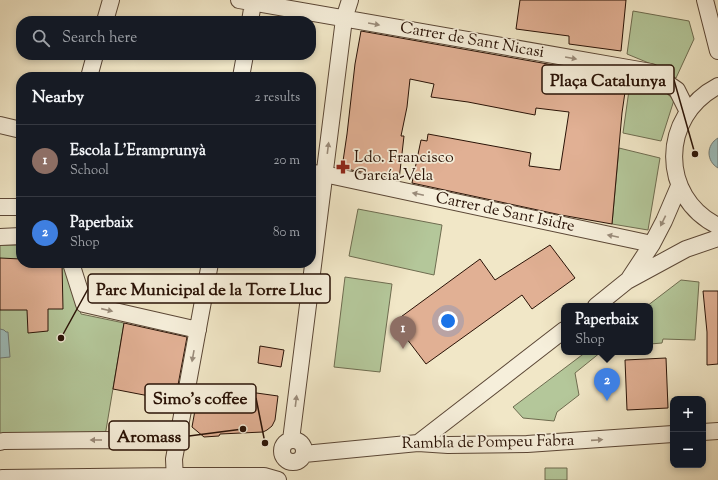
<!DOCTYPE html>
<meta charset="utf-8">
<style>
body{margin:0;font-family:"Sorts Mill Goudy",serif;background:#20242c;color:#f1f3f6}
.controls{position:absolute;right:12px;bottom:12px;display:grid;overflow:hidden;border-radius:8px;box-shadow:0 2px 6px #0003}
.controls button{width:36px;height:36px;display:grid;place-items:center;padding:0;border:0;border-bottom:1px solid #363941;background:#171b24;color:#f1f3f6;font:20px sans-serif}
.you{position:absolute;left:448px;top:321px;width:14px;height:14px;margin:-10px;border:3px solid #fff;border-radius:50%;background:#1a73e8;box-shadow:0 0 0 6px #1a73e833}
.badge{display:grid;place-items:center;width:26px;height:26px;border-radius:50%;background:#c59692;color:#fff;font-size:13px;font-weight:700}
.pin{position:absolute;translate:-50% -33px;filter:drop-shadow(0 1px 2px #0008)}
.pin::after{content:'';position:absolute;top:21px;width:14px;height:12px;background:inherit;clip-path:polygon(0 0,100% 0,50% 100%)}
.popup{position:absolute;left:561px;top:303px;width:92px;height:52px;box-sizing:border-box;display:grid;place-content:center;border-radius:8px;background:#171b24;filter:drop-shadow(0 1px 3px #0005);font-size:13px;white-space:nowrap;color:#9ea1a6}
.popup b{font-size:15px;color:#f1f3f6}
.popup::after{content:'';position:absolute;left:50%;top:100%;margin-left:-8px;border:8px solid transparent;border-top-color:#171b24}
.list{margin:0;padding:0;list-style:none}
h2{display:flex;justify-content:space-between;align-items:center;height:52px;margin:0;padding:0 16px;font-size:17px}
h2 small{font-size:13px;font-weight:400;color:#9ea1a6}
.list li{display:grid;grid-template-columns:26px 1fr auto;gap:12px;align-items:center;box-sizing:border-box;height:72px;padding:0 16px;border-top:1px solid #363941}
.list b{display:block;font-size:15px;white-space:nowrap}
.list p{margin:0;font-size:13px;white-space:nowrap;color:#9ea1a6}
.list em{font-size:13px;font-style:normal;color:#9ea1a6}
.icon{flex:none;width:22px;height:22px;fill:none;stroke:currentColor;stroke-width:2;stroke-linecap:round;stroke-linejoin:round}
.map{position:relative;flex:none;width:718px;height:480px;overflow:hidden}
.search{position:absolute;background:#171b24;box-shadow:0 2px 6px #0003;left:16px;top:16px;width:300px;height:44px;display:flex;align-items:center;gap:10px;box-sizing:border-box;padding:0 14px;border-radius:16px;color:#9ea1a6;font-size:15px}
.panel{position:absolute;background:#171b24;box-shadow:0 2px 6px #0003;left:16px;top:72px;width:300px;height:196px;border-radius:16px}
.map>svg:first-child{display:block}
</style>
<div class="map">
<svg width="718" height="480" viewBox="0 0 718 480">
<rect width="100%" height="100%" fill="#f1e7c7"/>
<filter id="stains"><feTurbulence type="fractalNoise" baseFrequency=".005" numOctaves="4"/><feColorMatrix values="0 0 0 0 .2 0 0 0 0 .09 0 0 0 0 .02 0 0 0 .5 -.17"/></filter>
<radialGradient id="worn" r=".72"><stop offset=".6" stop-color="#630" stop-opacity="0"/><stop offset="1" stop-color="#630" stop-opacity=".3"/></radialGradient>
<path fill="#b4c79a" stroke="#6e6c50" d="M633,11l56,10 5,18 -18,39 -20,-12 -29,-12z
M630,83l30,4 14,13 -13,41 -38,-8z
M619,148l41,10 -12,72 -36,-6z
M358,209l84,16 -8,50 -85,-19z
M0,245h21v18h43l17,51 43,9 -19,113h-105z
M345,277l47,7 -12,88 -46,-5z
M681,280l18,2 -4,58 -32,-1 -1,4 -12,1v-38h-3z
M586,352h15l-26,21 4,22 -22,17 -3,9 -31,-3 -10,-11z
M545,468h22v12h-22z"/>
<path fill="#9dbebd" stroke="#6f7974" d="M718,138v30c-12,-7 -12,-23 0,-30z
M0,329l4,1 2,2h2l2,25 -10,1z"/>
<path fill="#e1b094" stroke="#291206" d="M520,0h106l-5,51 -52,-7v-8l-53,-7z
M361,31l266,47 -5,35 -10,111 -51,-9 -149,-32 9,-43 6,1 1,-7 103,19 -2,13 31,4 9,-58 -33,-4 -1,7 -67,-13 -37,-5 3,-13 -24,-5 -3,28 -6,29h3l-5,44 -57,-12 5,-34 8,-70z
M550,245l25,33 -43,31 -10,-14 -96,69 -32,-42 86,-63 15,21z
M0,258l21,1v4h41l1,46h-15v22l-20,2 -1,-23h-27z
M703,291h15v73l-11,1v-33z
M124,323l63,14 -12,64 -62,-12z
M260,346l24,4 -3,17 -23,-4z
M666,358l2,50 -41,2 -2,-50z
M242,391l36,5 -3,24 -3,6 -5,4 -4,2 -43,2 -1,2 -15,1 -12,-10 5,-28 42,7z"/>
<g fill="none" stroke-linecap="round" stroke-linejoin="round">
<g stroke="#5b4736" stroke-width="18">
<path id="minor" d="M239,0l412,72 26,18 11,22
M705,0l13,51
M105,21l6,-21
M250,21l3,-18
M89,77l6,-22
M241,77l4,-22
M718,86c-58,30 -59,111 0,140
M0,125l21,5
M311,173l13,1 328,70
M0,207h21
M0,237l21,-1
M71,263l13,41 114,26
M629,279l23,-35 12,-23 15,-35
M596,306l31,-25 59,-32 32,-11
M703,432l15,-1
M282 451a11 11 0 1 1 22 0a11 11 0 1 1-22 0Z
M291,440l53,-421 6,-19
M0,442l3,-1 102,-1 72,2
M418,443l146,-113
M304,454l114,-11 30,2 79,-1 146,-10
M0,479l2,-1 173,-2h89l14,4
M175,480l-1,-21 36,-196"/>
</g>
<use href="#minor" stroke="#f6efdb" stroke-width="16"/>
</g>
<defs><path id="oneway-solid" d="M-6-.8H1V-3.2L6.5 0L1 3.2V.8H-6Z"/></defs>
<g fill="#9a8c7b">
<use href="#oneway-solid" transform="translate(374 24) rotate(10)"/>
<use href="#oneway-solid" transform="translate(571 58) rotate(10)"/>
<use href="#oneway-solid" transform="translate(328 148) rotate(-83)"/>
<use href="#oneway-solid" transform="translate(418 194) rotate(-168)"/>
<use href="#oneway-solid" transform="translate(663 221) rotate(116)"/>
<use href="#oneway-solid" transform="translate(613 236) rotate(-168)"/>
<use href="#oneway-solid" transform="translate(107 310) rotate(13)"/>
<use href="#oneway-solid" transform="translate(193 356) rotate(100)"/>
<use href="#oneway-solid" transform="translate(296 401) rotate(-83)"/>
<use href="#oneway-solid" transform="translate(96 440) rotate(180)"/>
<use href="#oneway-solid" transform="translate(597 440) rotate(-4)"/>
</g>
<defs>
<g id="pharmacy-bare" transform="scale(1.08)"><path d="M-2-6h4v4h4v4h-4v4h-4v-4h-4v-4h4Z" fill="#8f2418" stroke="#f6efdb" stroke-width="2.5" paint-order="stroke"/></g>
</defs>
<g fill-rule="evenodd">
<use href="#pharmacy-bare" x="343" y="167"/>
</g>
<g text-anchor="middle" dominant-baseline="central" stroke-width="3.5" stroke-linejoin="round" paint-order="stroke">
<g font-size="16" fill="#291206" stroke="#f6efdb">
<text transform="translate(472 41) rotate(10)">Carrer de Sant Nicasi</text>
<text transform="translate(505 213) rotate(12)">Carrer de Sant Isidre</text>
<text transform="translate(488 443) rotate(-1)">Rambla de Pompeu Fabra</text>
</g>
<g font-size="16" fill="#291206" stroke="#f6efdb" text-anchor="start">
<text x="354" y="158">Ldo. Francisco<tspan x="354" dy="18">García-Vela</tspan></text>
</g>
</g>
<path fill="none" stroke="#291206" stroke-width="1.5" d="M695 154L674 80M61 338L88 289M265 443L256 398M243 429L189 436"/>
<g fill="#291206" stroke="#f6efdb" stroke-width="1.5">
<circle cx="695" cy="154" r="4"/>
<circle cx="61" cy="338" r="4"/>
<circle cx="265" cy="443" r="4"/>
<circle cx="243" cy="429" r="4"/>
</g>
<g fill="#f6efdb" stroke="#291206" stroke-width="1.5">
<rect x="542" y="65" width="132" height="29" rx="4"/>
<rect x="88" y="274" width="242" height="29" rx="4"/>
<rect x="145" y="384" width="111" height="29" rx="4"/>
<rect x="109" y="421" width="80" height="29" rx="4"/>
</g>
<g font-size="17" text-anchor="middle" font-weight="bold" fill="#291206">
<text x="608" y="86">Plaça Catalunya</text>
<text x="209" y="295">Parc Municipal de la Torre Lluc</text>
<text x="200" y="404">Simo's coffee</text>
<text x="149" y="442">Aromass</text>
</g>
<rect width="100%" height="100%" filter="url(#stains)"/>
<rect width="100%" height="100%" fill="url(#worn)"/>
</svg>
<div class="controls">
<button>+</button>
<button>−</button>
</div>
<div class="you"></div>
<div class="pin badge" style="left:403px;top:349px;background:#8d6e63">1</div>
<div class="pin badge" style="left:607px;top:401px;background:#3f7fe0">2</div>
<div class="popup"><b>Paperbaix</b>Shop</div>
<div class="search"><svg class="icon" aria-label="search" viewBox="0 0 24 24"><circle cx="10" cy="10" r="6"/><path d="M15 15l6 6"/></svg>Search here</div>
<section class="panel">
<h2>Nearby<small>2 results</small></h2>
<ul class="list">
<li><span class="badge" style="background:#8d6e63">1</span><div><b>Escola L'Eramprunyà</b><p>School</p></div><em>20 m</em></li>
<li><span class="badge" style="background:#3f7fe0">2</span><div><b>Paperbaix</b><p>Shop</p></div><em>80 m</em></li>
</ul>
</section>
</div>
